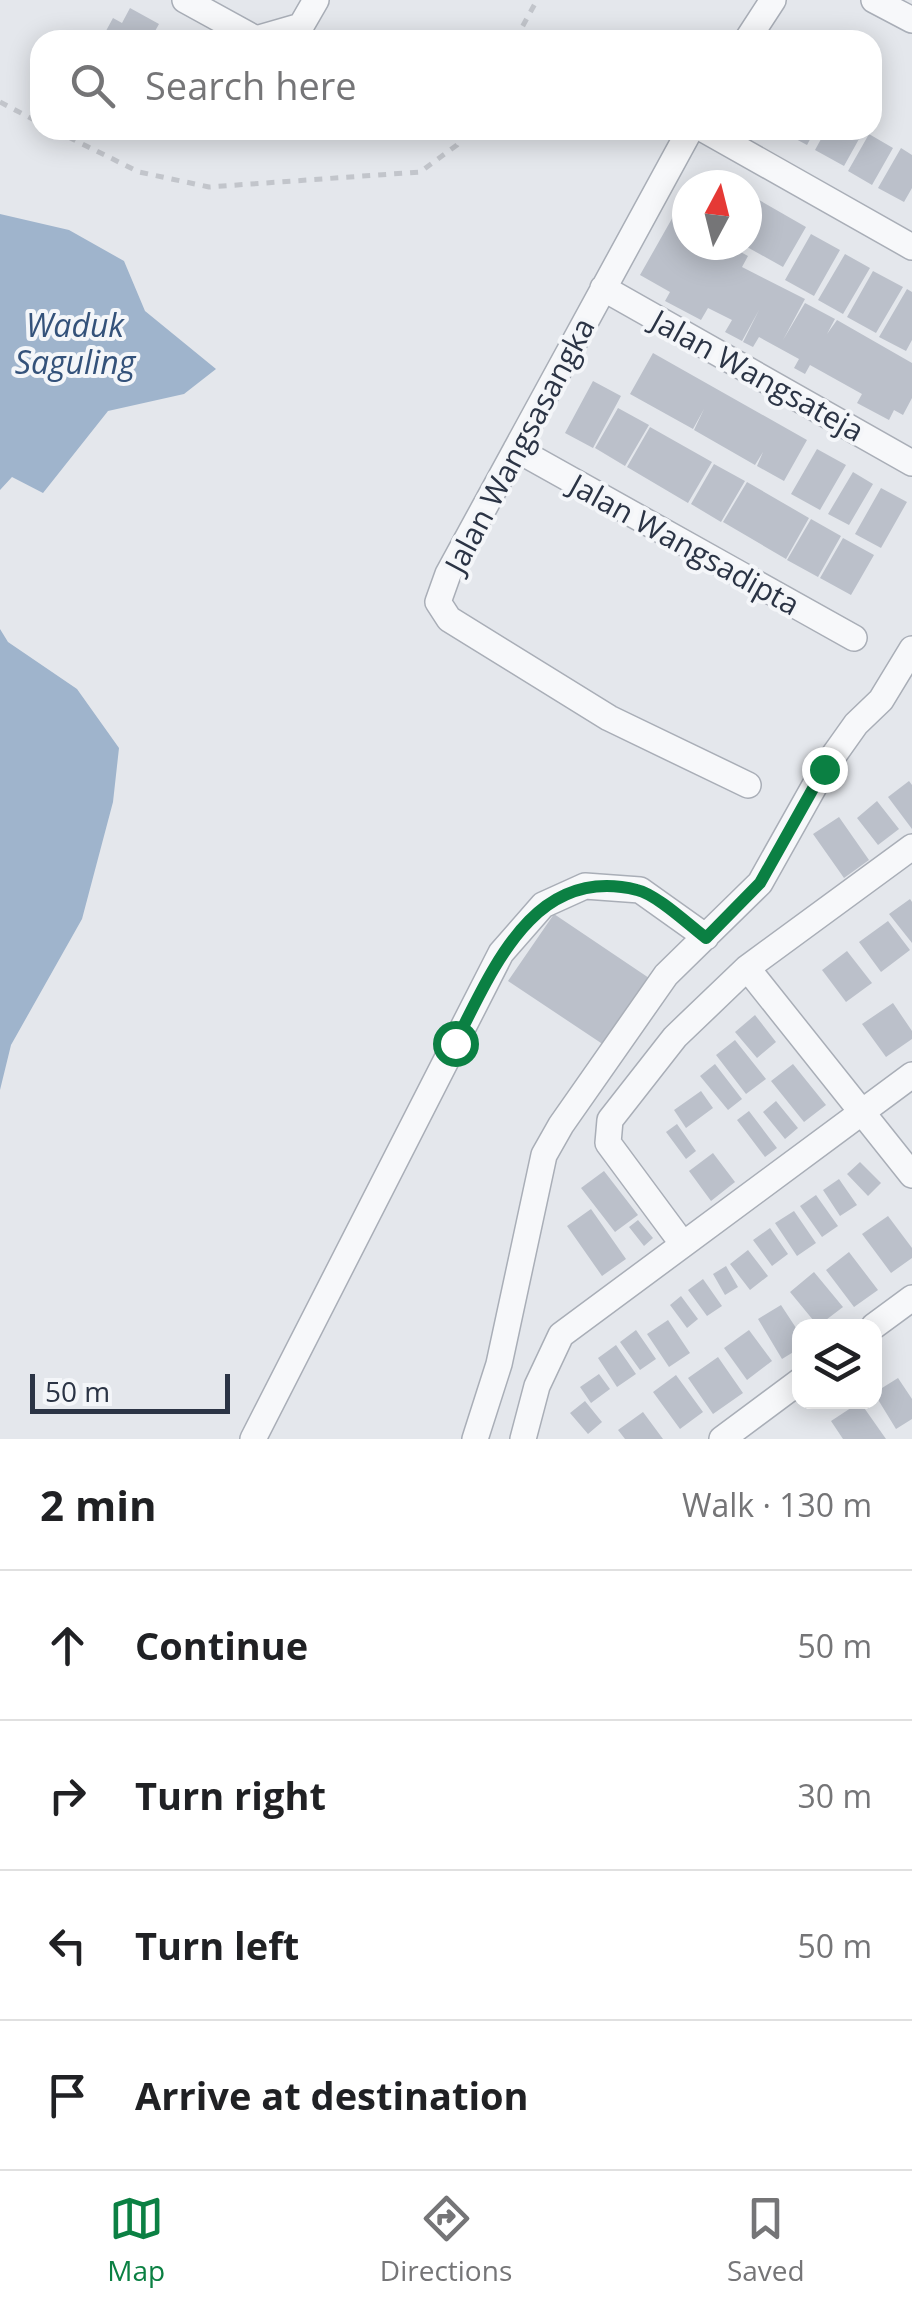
<!DOCTYPE html>
<meta charset="utf-8">
<style>
body{margin:0;font-family:"Open Sans",sans-serif;background:#f2f2f2;color:#202124}
.controls{position:absolute;right:30px;bottom:30px;display:grid;overflow:hidden;border-radius:20px;box-shadow:0 5px 25px #0003}
.controls button{width:90px;height:90px;display:grid;place-items:center;padding:0;border:0;border-bottom:2px solid #e0e0e0;background:#fff;color:#202124;font:50px sans-serif}
.compass{position:absolute;left:672px;top:170px;width:90px;height:90px;border-radius:50%;background:#fff;box-shadow:0 5px 25px #0003;rotate:7deg}
.scale{position:absolute;left:30px;bottom:25px;width:200px;box-sizing:border-box;padding-left:10px;border:5px solid #2b3445;border-top:0;font-size:28px;line-height:35px;white-space:nowrap;color:#2b3445;-webkit-text-stroke:8px #f4f6f9;paint-order:stroke}
.stop{position:absolute;width:30px;height:30px;margin:-22px;border:8px solid #0b8043;border-radius:50%;background:#fff}
.stop.end{background:#0b8043;border-color:#fff;box-shadow:0 2px 10px #0008}
.list{margin:0;padding:0;list-style:none}
h2{display:flex;justify-content:space-between;align-items:center;height:130px;margin:0;padding:0 40px;font-size:42px}
h2 small{font-size:32px;font-weight:400;color:#757577}
.list li{display:grid;grid-template-columns:65px 1fr auto;gap:30px;align-items:center;box-sizing:border-box;height:150px;padding:0 40px;border-top:2px solid #e0e0e0}
.list b{display:block;font-size:38px;white-space:nowrap}
.list em{font-size:32px;font-style:normal;color:#757577}
.icon{flex:none;width:55px;height:55px;fill:none;stroke:currentColor;stroke-width:2;stroke-linecap:round;stroke-linejoin:round}
.map{position:relative;flex:none;width:912px;height:1439px;overflow:hidden}
.search{position:absolute;background:#fff;box-shadow:0 5px 25px #0003;left:30px;right:30px;top:30px;height:110px;display:flex;align-items:center;gap:25px;box-sizing:border-box;padding:0 35px;border-radius:30px;color:#757577;font-size:38px}
.sheet{height:730px;background:#fff}
nav{display:flex;justify-content:space-around;align-items:center;box-sizing:border-box;height:140px;border-top:2px solid #e0e0e0;background:#fff;font-size:28px;color:#757577}
nav a{display:grid;justify-items:center;gap:5px}
nav .on{color:#0b8043}
.map>svg:first-child{display:block}
</style>
<div class="map">
<svg width="912" height="1439" viewBox="0 0 912 1439">
<rect width="100%" height="100%" fill="#e4e7ec"/>
<path fill="#9fb4cc" d="M0,214l69,16 55,31 21,50 71,58 -32,25 -76,17 -65,82 -31,-16 -12,13z
M0,629l8,13 69,47 42,59 -6,54 -31,117 -71,126 -11,45z"/>
<path fill="#bbc0ca" d="M130,8l29,16 -9,16h-49l12,-22 9,5z
M779,130h36l-8,15z
M826,130h38l-20,36 -29,-16z
M869,134l24,14 -21,37 -24,-14z
M901,148l11,7v33l-8,14 -26,-14z
M747,193l59,34 -23,40 -36,-20z
M674,215l13,8v22h41l20,11 -6,11 63,32 -22,41 22,-37 30,16 -8,15 10,-14 75,43v35l-9,17 -9,-5 -5,10 -32,-17 5,-9 -52,-29 -5,9 -11,-6 5,-9 -40,-22 -6,10 -10,-5 16,-32 -17,31 -17,-9 7,-12 -24,-12 -7,12 -36,-19 5,-9 -30,-17z
M811,234l29,16 -26,46 -29,-16z
M845,254l25,14 -27,46 -25,-14z
M873,271l30,16 -27,46 -29,-16z
M907,289l5,3v48l-6,11 -27,-14z
M653,353l154,87 -23,41 -27,-15 6,-14 -8,13 -61,-35 10,-21 -11,20 -63,-35z
M593,381l28,15 -28,52 -28,-15z
M618,408l31,17 -24,41 -30,-18z
M650,427l62,35 -24,41 -61,-36z
M817,449l29,16 -26,45 -29,-16z
M714,464l31,17 -24,41 -30,-18z
M853,472l20,12 -24,41 -21,-11z
M747,482l62,36 -23,41 -63,-37z
M881,488l26,14 -26,46 -26,-14z
M811,519l30,17 -23,41 -31,-17z
M843,538l31,17 -23,40 -31,-17z
M909,781l3,4v44l-24,-32z
M877,801l22,28 -21,16 -21,-27z
M839,817l30,43 -25,18 -31,-44z
M910,899l2,3v41l-23,-29z
M554,914l95,64 -45,67 -96,-64z
M888,921l22,29 -29,22 -22,-30z
M847,951l25,32 -26,19 -24,-32z
M893,1003l19,28v8l-26,18 -24,-33z
M755,1015l21,27 -19,16 -22,-26z
M735,1040l31,39 -20,15 -30,-39z
M715,1064l27,35 -14,11 -28,-34z
M793,1064l33,41 -22,17 -33,-41z
M701,1091l12,17 -27,20 -12,-18z
M776,1101l22,27 -13,11 -22,-27z
M749,1111l28,37 -12,9 -28,-37z
M677,1124l19,27 -10,8 -20,-27z
M713,1153l22,29 -24,19 -22,-30z
M860,1162l21,21 -13,13 -21,-22z
M604,1171l34,44 -23,17 -34,-44z
M839,1179l18,26 -17,11 -17,-26z
M816,1195l22,31 -16,11 -22,-31z
M591,1209l35,50 -24,17 -35,-50z
M794,1211l22,32 -19,13 -22,-33z
M888,1216l24,32v10l-21,15 -29,-39z
M638,1220l15,18 -9,8 -15,-19z
M770,1228l18,26 -16,12 -19,-26z
M748,1250l20,26 -18,14 -20,-26z
M849,1252l29,38 -24,17 -28,-37z
M726,1266l12,21 -13,8 -12,-21z
M814,1272l29,35 -25,19 -28,-34z
M703,1279l19,27 -15,10 -19,-26z
M681,1296l17,23 -11,9 -17,-23z
M781,1305l19,29v14l-18,11 -24,-40z
M668,1320l22,33 -21,14 -22,-33z
M636,1330l20,29 -16,11 -20,-28z
M749,1330l23,31 -25,19 -23,-32z
M616,1345l20,29 -19,13 -19,-29z
M718,1357l25,36 -30,21 -25,-36z
M599,1374l11,15 -19,14 -11,-16z
M676,1375l27,37 -23,17 -27,-37z
M898,1378l14,21v20l-16,10 -22,-36z
M585,1401l17,21 -14,12 -18,-21z
M860,1402l26,37h-43l-12,-18z
M643,1412l20,27h-38l-7,-9z"/>
<g fill="none" stroke-linecap="round" stroke-linejoin="round">
<g stroke="#a9aeb7" stroke-width="28">
<path id="minor" d="M185,0l71,39 45,-13 15,-26
M874,0l38,20
M747,40l26,-40
M690,130l-242,444 -10,28 11,17 160,99 139,67
M705,130l207,117
M603,288l309,175
M516,449l338,189
M747,968l165,207
M682,1243l-74,-100 2,-23 65,-83 72,-69 165,-121
M874,1326l38,-28
M253,1439l248,-486 42,-48 42,-19 55,4 66,47
M475,1439l24,-75 45,-209 17,-30 105,-150 94,-92 64,-114 32,-45 25,-24 31,-51
M523,1439l14,-53 24,-51 351,-260
M722,1439l78,-58"/>
</g>
<path stroke="#c2c5cb" stroke-width="5" stroke-dasharray="8 8" stroke-linecap="butt" d="M515,40l22,-40
M0,102l40,21
M54,130l85,42 70,15 211,-15 37,-27 8,-15"/>
<use href="#minor" stroke="#f7f8fa" stroke-width="25"/>
</g>
<g fill="none" stroke-linecap="round" stroke-linejoin="round">
<path stroke="#0b8043" stroke-width="12" d="M455,1043c38,-74 79,-179 182,-153 19,4 52,35 69,48l54,-55 64,-114"/>
</g>
<g text-anchor="middle" dominant-baseline="central" stroke-width="8" stroke-linejoin="round" paint-order="stroke">
<g font-size="30" fill="#2b3445" stroke="#f4f6f9">
<text transform="translate(758 375) rotate(29)">Jalan Wangsateja</text>
<text transform="translate(519 445) rotate(-62)">Jalan Wangsasangka</text>
<text transform="translate(685 544) rotate(29)">Jalan Wangsadipta</text>
</g>
<g font-size="32" font-style="italic" fill="#34527a" stroke="#f4f6f9">
<text x="75" y="324">Waduk<tspan x="75" dy="37">Saguling</tspan></text>
</g>
</g>
</svg>
<div class="controls">
<button><svg class="icon" aria-label="layers" viewBox="0 0 24 24"><path d="M12 4l9 5-9 5-9-5zM3 14l9 5 9-5"/></svg></button>
</div>
<svg class="compass" viewBox="-18 -18 36 36"><path d="M0-13l5 13h-10z" fill="#e53935"/><path d="M0 13l5-13h-10z" fill="#757577"/></svg>
<div class="scale">50 m</div>
<div class="stop" style="left:455px;top:1043px"></div>
<div class="stop end" style="left:824px;top:769px"></div>
<div class="search"><svg class="icon" aria-label="search" viewBox="0 0 24 24"><circle cx="10" cy="10" r="6"/><path d="M15 15l6 6"/></svg>Search here</div>
</div>
<section class="sheet">
<h2>2 min<small>Walk · 130 m</small></h2>
<ul class="list">
<li><svg class="icon" aria-label="ahead" viewBox="0 0 24 24"><path d="M12 20V5M6 11l6-6 6 6"/></svg><div><b>Continue</b></div><em>50 m</em></li>
<li><svg class="icon" aria-label="right" viewBox="0 0 24 24"><path d="M7 20v-9h11M14 6l5 5-5 5"/></svg><div><b>Turn right</b></div><em>30 m</em></li>
<li><svg class="icon" aria-label="left" viewBox="0 0 24 24"><path d="M17 20v-9H6M10 6l-5 5 5 5"/></svg><div><b>Turn left</b></div><em>50 m</em></li>
<li><svg class="icon" aria-label="arrive" viewBox="0 0 24 24"><path d="M6 21V4h12l-3 4 3 4H6"/></svg><div><b>Arrive at destination</b></div></li>
</ul>
</section>
<nav>
<a class="on"><svg class="icon" aria-label="map" viewBox="0 0 24 24"><path d="M3 6l6-2 6 2 6-2v14l-6 2-6-2-6 2zM9 4v14M15 6v14"/></svg>Map</a>
<a><svg class="icon" aria-label="directions" viewBox="0 0 24 24"><path d="M12 3l9 9-9 9-9-9zM9 14v-3h6M13 9l2 2-2 2"/></svg>Directions</a>
<a><svg class="icon" aria-label="saved" viewBox="0 0 24 24"><path d="M7 4h10v16l-5-4-5 4z"/></svg>Saved</a>
</nav>
